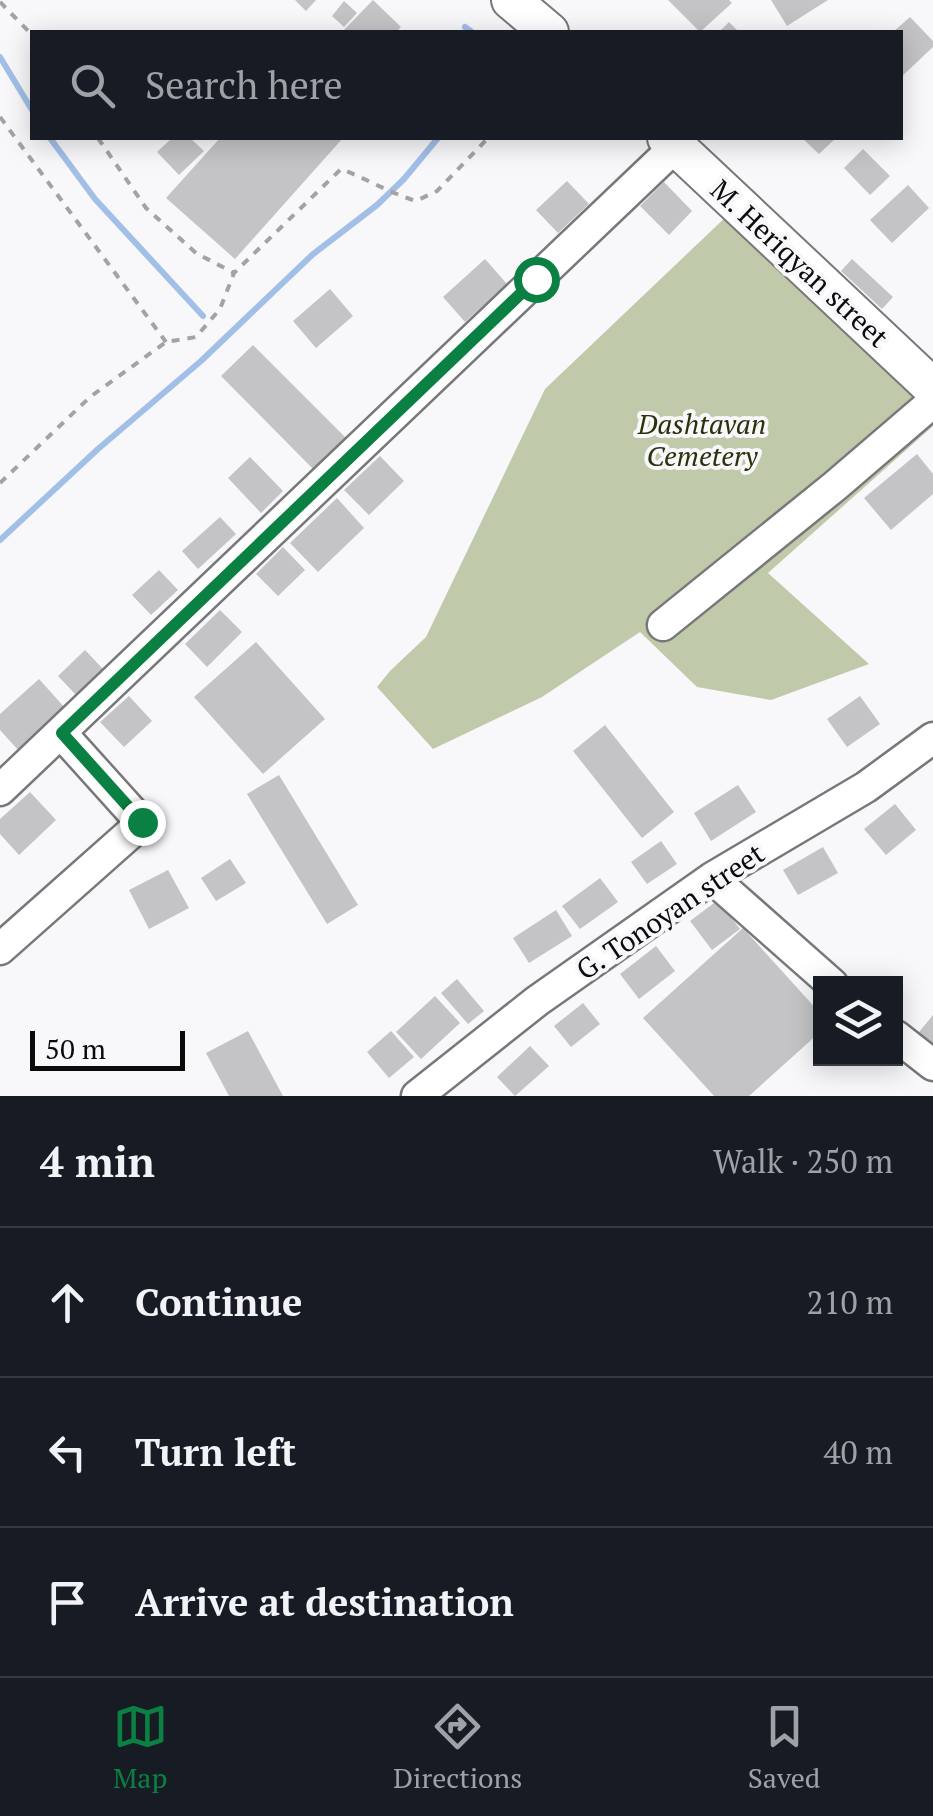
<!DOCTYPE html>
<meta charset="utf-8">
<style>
body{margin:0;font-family:"PT Serif",serif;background:#20242c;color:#f1f3f6}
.controls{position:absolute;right:30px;bottom:30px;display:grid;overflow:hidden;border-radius:0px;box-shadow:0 5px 25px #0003}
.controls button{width:90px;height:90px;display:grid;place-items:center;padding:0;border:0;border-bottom:2px solid #363941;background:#171b24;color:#f1f3f6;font:50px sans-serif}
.scale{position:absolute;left:30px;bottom:25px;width:155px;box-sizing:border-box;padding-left:10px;border:5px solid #0c0b0c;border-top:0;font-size:28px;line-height:35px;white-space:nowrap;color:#0c0b0c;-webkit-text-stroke:8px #f8f7fa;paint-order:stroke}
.stop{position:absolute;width:30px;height:30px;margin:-22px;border:8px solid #0b8043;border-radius:50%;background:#fff}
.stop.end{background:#0b8043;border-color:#fff;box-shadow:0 2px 10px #0008}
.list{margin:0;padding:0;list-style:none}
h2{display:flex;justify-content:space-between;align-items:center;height:130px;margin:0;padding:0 40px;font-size:42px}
h2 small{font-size:32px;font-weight:400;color:#9ea1a6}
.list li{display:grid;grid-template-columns:65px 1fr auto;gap:30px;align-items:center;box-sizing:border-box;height:150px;padding:0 40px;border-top:2px solid #363941}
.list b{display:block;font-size:38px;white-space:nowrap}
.list em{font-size:32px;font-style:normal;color:#9ea1a6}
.icon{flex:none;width:55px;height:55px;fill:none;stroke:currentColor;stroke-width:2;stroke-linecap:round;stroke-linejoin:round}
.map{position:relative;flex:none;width:933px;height:1096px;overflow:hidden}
.search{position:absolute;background:#171b24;box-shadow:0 5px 25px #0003;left:30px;right:30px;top:30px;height:110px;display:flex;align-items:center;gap:25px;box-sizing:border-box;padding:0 35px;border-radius:0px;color:#9ea1a6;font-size:38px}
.sheet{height:580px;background:#171b24}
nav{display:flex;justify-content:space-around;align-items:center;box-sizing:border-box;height:140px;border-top:2px solid #363941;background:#171b24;font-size:28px;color:#9ea1a6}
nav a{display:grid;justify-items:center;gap:5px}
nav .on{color:#0b8043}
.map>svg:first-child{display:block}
</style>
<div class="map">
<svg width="933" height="1096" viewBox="0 0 933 1096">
<rect width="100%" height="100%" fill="#f8f7fa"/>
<path fill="#c0c9a9" d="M730,213l203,191v22l-165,147 101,91 -98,36 -74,-13 -57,-55 -98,65 -109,52 -56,-62 13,-16 36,-34 119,-248z"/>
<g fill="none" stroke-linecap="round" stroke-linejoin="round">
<path stroke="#a2bfe8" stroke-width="6" d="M465,27l7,5
M0,57l32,53
M50,138l45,61 108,117
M0,540l98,-91 103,-88 111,-106 65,-50 27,-26 34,-41"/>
</g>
<path fill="#c4c3c6" d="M295,0h21l-10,11z
M373,0l28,27 -5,5h-54z
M668,0h61l3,3 -32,29z
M771,0h57l-41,26z
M344,1l13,12 -13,14 -12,-11z
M910,17l23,24v6l-33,31v-46h-7z
M729,22l10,10h-20z
M172,138h18l14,13 -25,24 -22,-23z
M220,138h123l-108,121 -69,-61z
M802,138h34l-17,16z
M863,149l27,27 -20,19 -26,-27z
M567,181l22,23 -31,29 -22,-23z
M664,182l28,29 -23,24 -29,-29z
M908,185l21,23 -37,35 -22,-23z
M485,259l22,25 -42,38 -22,-25z
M852,259l41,38 -11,12 -41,-38z
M330,289l23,27 -37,32 -23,-27z
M253,345l96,96 -32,32 -96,-97z
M917,454l16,20v20l-42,36 -27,-32z
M380,456l24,25 -35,34 -25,-25z
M250,457l33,34 -22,22 -33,-35z
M337,498l27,30 -46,44 -28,-29z
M220,517l16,17 -38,35 -16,-18z
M283,547l22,23 -27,26 -22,-22z
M159,570l19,20 -27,25 -19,-20z
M220,610l22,22 -35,35 -22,-23z
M256,642l69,77 -62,55 -69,-77z
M85,650l19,20 -27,26 -19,-20z
M39,679l27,30 -47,42 -19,-21v-16z
M129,696l23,25 -28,26 -24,-25z
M860,696l20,28 -33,23 -20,-28z
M605,725l69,87 -32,26 -69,-87z
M279,775l79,130 -31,19 -80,-130z
M738,785l18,27 -45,29 -17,-28z
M30,792l26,28 -37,35 -19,-21v-15z
M895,804l21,26 -30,25 -22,-26z
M661,841l16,23 -30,20 -16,-22z
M823,847l15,26 -40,22 -15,-25z
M230,859l16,24 -30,18 -15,-23z
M168,870l21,38 -40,21 -20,-39z
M600,878l18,24 -38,27 -18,-23z
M718,900l22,29 -28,21 -22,-29z
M556,910l16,26 -43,27 -16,-25z
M743,928l77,85v19l-71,64h-35l-71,-78z
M656,946l19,25 -36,28 -19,-25z
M457,979l27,32 -16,13 -27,-31z
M435,996l25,27 -39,36 -25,-27z
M583,1003l17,21 -29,23 -17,-21z
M933,1015v37l-18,-15z
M248,1031l35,65h-54l-23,-43z
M391,1031l23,26 -25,21 -22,-26z
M530,1046l19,20 -34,30 -18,-19z"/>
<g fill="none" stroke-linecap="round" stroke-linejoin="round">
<g stroke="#78777a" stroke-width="35">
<path id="minor" d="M663,625l172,-139 98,-84
M0,790l676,-644
M712,878l120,106
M0,949l142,-126 -81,-90
M896,1036l37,29
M417,1096l120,-95 175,-123 154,-91 67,-49"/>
</g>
<g stroke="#78777a" stroke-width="42">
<path id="major" d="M511,0l38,32
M667,138l266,250"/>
</g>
<path stroke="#a3a2a4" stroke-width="4" stroke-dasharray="8 8" stroke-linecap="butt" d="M0,2l32,33
M0,117l166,225
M98,138l48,70 50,45 38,20
M0,483l90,-86 76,-55 30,-5 24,-28 14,-36 107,-104c26,10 49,24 75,32l21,-10 51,-53"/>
<use href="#minor" stroke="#fff" stroke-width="30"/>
<use href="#major" stroke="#fff" stroke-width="38"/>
</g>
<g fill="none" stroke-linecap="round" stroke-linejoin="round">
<path stroke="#0b8043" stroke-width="12" d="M142,822l-80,-89 474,-454"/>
</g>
<g text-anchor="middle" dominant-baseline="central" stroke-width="8" stroke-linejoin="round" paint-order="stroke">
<g font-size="28" fill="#0c0b0c" stroke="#f8f7fa">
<text transform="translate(800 263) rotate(43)">M. Heriqyan street</text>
<text transform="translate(670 911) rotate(-34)">G. Tonoyan street</text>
</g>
<g font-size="28" font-style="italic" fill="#2a310b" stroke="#f8f7fa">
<text x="702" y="423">Dashtavan<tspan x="702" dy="32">Cemetery</tspan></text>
</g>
</g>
</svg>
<div class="controls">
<button><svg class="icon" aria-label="layers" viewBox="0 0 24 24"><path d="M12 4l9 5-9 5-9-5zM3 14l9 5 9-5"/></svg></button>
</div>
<div class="scale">50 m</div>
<div class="stop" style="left:536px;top:279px"></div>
<div class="stop end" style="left:142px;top:822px"></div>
<div class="search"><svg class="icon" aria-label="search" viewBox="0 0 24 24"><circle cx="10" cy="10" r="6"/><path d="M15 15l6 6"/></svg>Search here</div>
</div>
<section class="sheet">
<h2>4 min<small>Walk · 250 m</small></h2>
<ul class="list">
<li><svg class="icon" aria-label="ahead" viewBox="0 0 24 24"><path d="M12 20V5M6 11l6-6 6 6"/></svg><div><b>Continue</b></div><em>210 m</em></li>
<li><svg class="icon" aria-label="left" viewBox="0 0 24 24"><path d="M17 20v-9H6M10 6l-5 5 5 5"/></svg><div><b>Turn left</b></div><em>40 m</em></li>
<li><svg class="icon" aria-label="arrive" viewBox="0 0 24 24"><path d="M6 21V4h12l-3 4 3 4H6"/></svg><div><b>Arrive at destination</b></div></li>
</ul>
</section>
<nav>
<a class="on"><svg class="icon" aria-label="map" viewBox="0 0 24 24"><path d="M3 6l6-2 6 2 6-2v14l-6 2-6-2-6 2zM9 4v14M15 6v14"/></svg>Map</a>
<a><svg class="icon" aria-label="directions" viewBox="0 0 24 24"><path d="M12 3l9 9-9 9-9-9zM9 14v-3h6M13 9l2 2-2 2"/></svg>Directions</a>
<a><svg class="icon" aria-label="saved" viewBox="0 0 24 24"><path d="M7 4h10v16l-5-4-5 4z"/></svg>Saved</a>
</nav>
